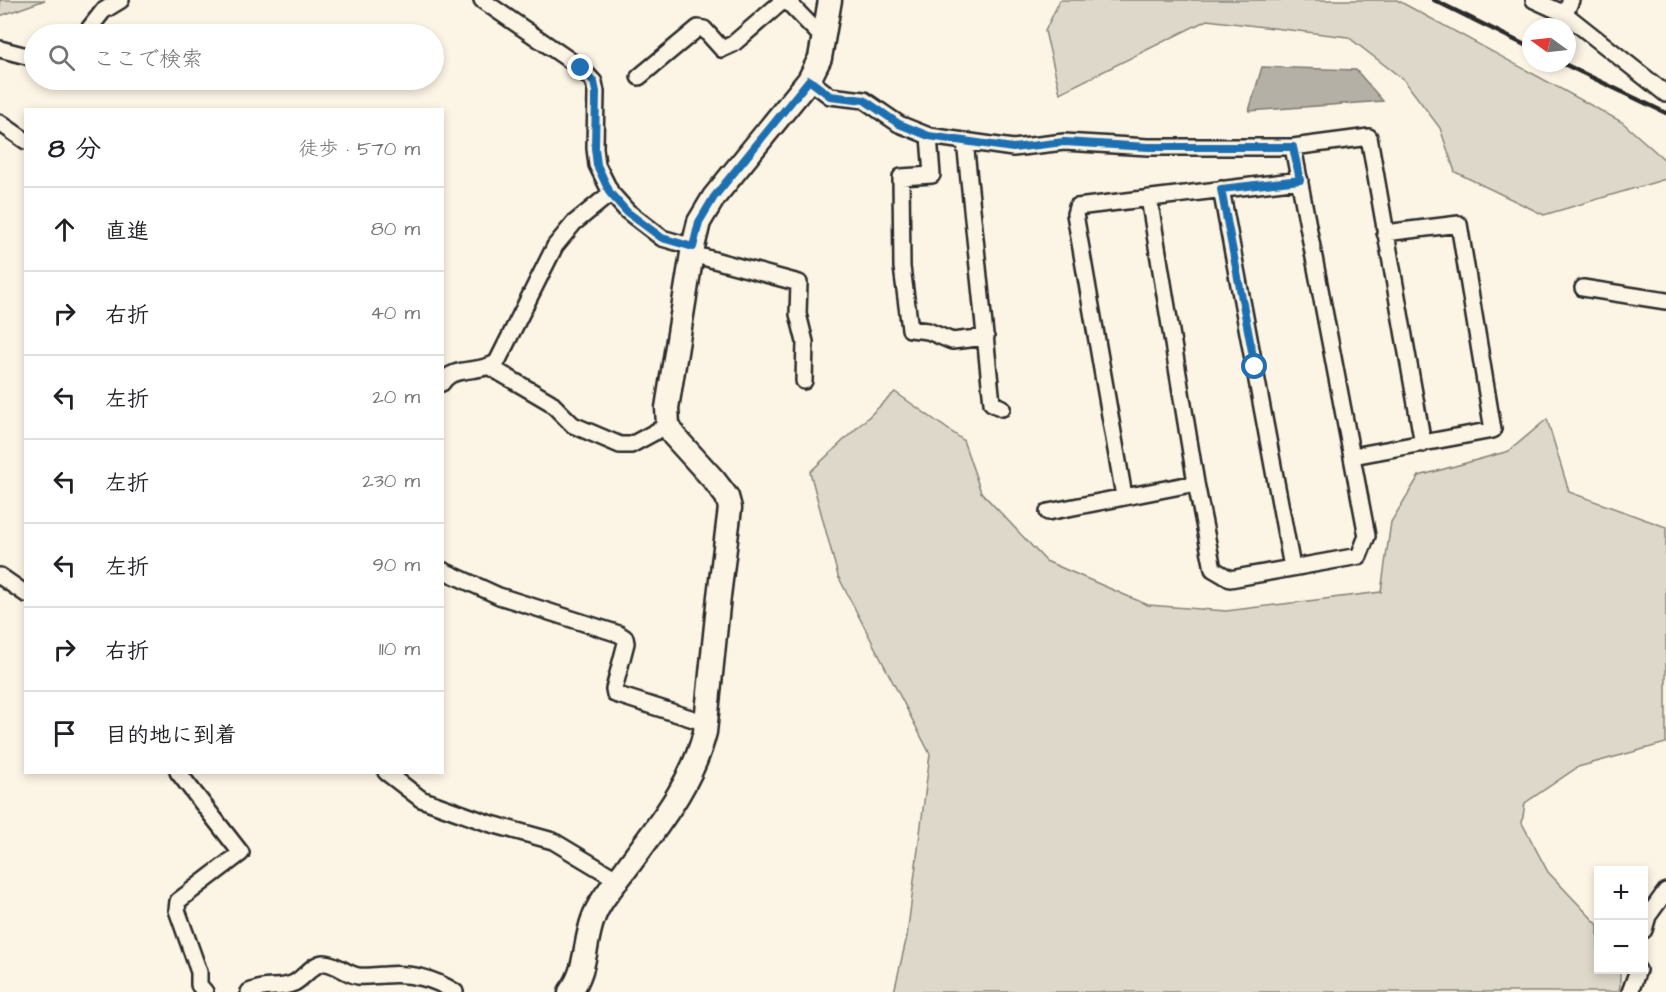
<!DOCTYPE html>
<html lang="ja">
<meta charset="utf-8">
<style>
body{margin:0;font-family:"Architects Daughter","Klee One",sans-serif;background:#f2f2f2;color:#202124}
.controls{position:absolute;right:18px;bottom:18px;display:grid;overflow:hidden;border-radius:0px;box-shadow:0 3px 9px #0003}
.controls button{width:54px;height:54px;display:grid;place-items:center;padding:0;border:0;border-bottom:2px solid #e0e0e0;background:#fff;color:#202124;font:30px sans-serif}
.compass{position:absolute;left:1522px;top:18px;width:54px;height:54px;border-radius:50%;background:#fff;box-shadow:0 3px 9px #0003;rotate:285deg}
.stop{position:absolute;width:18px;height:18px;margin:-14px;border:4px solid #1f6fb2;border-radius:50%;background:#fff}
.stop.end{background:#1f6fb2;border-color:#fff;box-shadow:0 2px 6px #0008}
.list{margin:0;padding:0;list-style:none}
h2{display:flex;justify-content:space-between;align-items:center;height:78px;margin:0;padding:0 24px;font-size:26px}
h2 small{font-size:20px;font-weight:400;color:#757577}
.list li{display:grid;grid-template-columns:39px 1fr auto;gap:18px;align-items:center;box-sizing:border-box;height:84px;padding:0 24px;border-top:2px solid #e0e0e0}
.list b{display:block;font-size:22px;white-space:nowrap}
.list em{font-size:20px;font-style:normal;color:#757577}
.icon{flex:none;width:33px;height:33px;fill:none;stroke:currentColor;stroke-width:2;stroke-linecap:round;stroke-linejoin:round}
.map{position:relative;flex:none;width:1666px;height:992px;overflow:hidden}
.search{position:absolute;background:#fff;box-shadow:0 3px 9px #0003;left:24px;top:24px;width:420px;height:66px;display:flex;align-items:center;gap:15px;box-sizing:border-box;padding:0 21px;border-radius:33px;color:#757577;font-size:22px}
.panel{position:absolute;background:#fff;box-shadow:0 3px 9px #0003;left:24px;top:108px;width:420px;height:666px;border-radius:0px}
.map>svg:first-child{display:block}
</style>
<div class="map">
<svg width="1666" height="992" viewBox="0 0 1666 992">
<rect width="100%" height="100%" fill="#fcf5e5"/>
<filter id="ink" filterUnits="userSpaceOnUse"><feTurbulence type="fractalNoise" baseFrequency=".0167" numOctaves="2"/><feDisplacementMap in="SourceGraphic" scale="12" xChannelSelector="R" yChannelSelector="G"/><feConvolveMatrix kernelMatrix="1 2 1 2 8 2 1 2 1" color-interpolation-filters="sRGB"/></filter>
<g filter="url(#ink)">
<path fill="#ded8ca" stroke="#84827a" stroke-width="1.5" d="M0,0h45l-45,16z
M1060,0h337l225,122 44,39v18l-122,36 -89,-43 -15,-44 -36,-48 -56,-43 -141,-17 -147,73 -15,-62z
M895,392l68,48 18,52 65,69 102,44 78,6 155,-19 10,-70 28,-46 90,-25 38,-32 22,73 97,35v216l-88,24 -53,36 -3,20 26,49 50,53v45h22v17l-2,5h-724l13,-56 23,-182 -92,-178 -28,-104z"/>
<path fill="#b4b0a5" stroke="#7d7b74" stroke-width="1.5" d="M1262,67l94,3 27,31 -134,10z"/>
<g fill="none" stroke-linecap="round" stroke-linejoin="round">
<g stroke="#2b2b2b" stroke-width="20">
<path id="street" d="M482,0l99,68 13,14 2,10 -1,56 2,17 14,28 16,18 35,27 31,9
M786,0l38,39
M1534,0l31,14 101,80
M1565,14l6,-14
M85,34l18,-23 18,-11
M0,49l34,9
M639,77l59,-49 6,1 18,20 11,-5 51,-44
M809,80l21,16 34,4 35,24 30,12 84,12 51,-6 84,5h145l76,-10 54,307
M0,123l26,18
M929,136l3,39 -31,2 1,90 8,62 18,2 24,10 34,-4
M965,141l27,262 10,5
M1221,189l71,378
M1149,198l47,285 17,86 17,10 129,-23 8,-20 -74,-389
M692,254l107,29 -1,31 7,28 -1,39
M1583,288l83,13
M490,367l60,35 23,23 47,20h11l37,-20
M442,383c11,-18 39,-9 55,-21l58,-116 19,-23 37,-30
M1353,456l140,-26 -34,-206 -74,9
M1124,496l-49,-282 2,-7 223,-27
M1048,512l148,-29
M442,570l57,26 120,38 6,4 1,5 -12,46 1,5 91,29
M0,576l26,18
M178,772l63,81 -63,48 -1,9 22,62v13l6,7
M386,772l35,27 67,24 65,18 65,39
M1644,930l4,-14 18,-25
M249,992c16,-8 30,-2 45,-9 9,-4 19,-20 30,-20 12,0 22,11 34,13 8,1 19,-1 27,-1 27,-2 48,3 70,17
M1630,992l8,-22"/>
</g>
<g stroke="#2b2b2b" stroke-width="27">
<path id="secondary" d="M570,992c17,-21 14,-49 23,-73 6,-18 21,-34 33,-50 31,-43 66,-84 79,-137l14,-136 11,-88 -3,-11 -13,-17 -40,-44 -6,-11 -1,-17 26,-161 6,-25 15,-25 95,-117 11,-22 10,-58"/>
</g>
<use href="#street" stroke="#fcf5e5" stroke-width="15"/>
<use href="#secondary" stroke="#fcf5e5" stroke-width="22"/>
<path stroke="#2b2b2b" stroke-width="4.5" d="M1434,0l97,48
M1562,63l104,50"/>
</g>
</g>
<g fill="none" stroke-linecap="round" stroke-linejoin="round" filter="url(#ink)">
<path stroke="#1f6fb2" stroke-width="8" d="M581,68l13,14 2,10 -1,56 2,17 13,28 17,19 35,26 31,9 6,-25 15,-25 95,-117 21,16 34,4 35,24 30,12 84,12 51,-6 84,5h145l7,33 -79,9 34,178"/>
</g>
</svg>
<div class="controls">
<button>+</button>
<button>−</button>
</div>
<svg class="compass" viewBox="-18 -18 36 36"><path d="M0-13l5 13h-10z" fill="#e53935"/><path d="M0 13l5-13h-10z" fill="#757577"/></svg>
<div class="stop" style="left:1255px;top:367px"></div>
<div class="stop end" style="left:581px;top:68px"></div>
<div class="search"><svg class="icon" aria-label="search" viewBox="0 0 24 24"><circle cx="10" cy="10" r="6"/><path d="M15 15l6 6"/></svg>ここで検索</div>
<section class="panel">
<h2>8 分<small>徒歩 · 570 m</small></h2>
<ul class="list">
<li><svg class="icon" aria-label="ahead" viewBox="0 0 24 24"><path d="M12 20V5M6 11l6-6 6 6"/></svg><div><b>直進</b></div><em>80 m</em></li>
<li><svg class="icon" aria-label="right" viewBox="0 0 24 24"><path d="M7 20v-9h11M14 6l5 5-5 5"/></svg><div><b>右折</b></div><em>40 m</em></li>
<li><svg class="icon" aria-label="left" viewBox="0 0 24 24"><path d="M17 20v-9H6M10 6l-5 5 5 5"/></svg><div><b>左折</b></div><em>20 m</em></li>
<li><svg class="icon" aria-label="left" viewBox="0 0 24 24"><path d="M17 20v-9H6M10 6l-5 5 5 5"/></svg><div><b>左折</b></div><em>230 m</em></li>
<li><svg class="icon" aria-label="left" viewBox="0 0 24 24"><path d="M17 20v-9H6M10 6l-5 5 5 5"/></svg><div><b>左折</b></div><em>90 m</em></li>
<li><svg class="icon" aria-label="right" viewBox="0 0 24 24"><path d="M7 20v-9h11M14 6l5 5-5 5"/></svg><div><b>右折</b></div><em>110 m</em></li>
<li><svg class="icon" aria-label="arrive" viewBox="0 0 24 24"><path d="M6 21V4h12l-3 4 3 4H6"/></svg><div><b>目的地に到着</b></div></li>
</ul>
</section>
</div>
